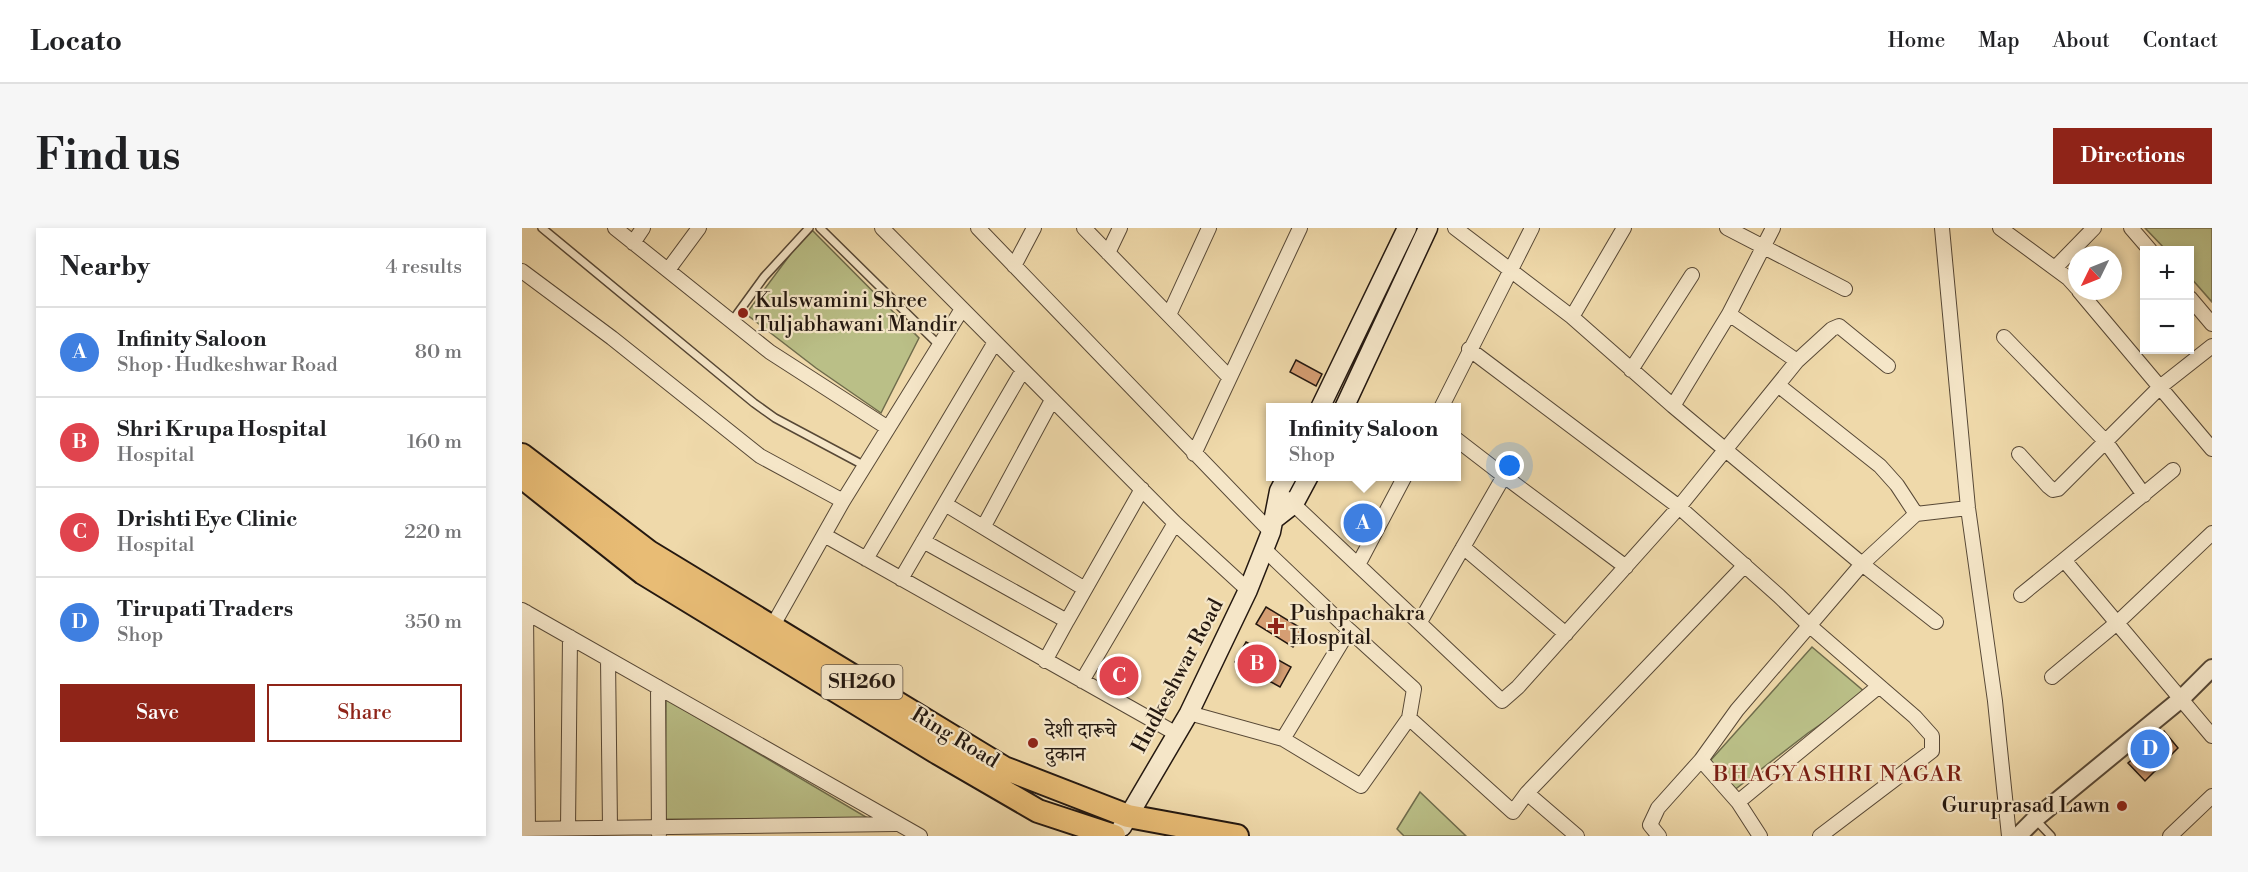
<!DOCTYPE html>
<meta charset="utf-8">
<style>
body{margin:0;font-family:"Libre Bodoni","Noto Serif Devanagari",serif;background:#f6f6f6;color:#202124}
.controls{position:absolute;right:18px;top:18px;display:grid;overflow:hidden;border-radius:0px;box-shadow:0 3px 9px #0003}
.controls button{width:54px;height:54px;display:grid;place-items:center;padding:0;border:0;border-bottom:2px solid #e0e0e0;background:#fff;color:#202124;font:30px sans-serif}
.compass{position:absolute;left:1546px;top:18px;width:54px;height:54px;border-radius:50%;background:#fff;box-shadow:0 3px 9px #0003;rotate:227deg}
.you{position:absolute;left:988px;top:238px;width:21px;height:21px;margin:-15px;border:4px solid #fff;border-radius:50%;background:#1a73e8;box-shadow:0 0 0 9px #1a73e833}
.badge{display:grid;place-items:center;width:39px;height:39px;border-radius:50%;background:#8f2418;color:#fff;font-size:20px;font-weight:700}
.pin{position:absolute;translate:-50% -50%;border:3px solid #fff;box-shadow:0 2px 6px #0006}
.popup{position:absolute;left:744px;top:175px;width:195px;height:78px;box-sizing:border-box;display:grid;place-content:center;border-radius:0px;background:#fff;filter:drop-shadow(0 2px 4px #0005);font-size:20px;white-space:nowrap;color:#757577}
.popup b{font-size:22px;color:#202124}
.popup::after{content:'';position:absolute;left:50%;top:100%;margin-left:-12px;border:12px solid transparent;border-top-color:#fff}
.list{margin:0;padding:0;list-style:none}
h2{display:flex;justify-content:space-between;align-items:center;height:78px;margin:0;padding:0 24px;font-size:26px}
h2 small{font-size:20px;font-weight:400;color:#757577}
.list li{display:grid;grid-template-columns:39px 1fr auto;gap:18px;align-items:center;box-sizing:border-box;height:90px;padding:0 24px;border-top:2px solid #e0e0e0}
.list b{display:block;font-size:22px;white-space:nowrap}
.list p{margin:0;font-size:20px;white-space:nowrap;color:#757577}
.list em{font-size:20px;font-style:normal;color:#757577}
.actions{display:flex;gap:12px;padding:18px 24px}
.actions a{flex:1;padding:14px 0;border:2px solid #8f2418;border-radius:0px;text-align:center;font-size:21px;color:#8f2418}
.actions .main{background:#8f2418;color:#fff}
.map{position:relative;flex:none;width:1690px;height:608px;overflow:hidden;border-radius:0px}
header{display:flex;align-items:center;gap:36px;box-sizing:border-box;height:84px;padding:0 30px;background:#fff;border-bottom:2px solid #e0e0e0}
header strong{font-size:28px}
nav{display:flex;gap:33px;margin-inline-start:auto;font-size:21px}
.intro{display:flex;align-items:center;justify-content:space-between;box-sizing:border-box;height:144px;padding:0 36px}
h1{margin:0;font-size:42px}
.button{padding:15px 27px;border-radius:0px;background:#8f2418;color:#fff;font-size:21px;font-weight:700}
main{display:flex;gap:36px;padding:0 36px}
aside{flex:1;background:#fff;border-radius:0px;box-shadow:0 3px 9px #0003}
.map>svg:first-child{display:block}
</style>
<header>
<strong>Locato</strong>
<nav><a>Home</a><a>Map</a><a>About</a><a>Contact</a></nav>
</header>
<div class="intro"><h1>Find us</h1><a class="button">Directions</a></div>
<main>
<aside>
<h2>Nearby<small>4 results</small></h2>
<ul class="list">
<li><span class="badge" style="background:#3f7fe0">A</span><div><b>Infinity Saloon</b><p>Shop · Hudkeshwar Road</p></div><em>80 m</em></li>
<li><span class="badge" style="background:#e0444e">B</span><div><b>Shri Krupa Hospital</b><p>Hospital</p></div><em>160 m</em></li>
<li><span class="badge" style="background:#e0444e">C</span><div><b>Drishti Eye Clinic</b><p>Hospital</p></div><em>220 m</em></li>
<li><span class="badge" style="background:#3f7fe0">D</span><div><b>Tirupati Traders</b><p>Shop</p></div><em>350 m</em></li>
</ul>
<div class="actions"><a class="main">Save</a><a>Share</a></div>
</aside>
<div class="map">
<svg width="1690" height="608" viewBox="0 0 1690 608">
<rect width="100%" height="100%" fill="#efd9aa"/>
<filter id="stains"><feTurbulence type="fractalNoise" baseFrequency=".00333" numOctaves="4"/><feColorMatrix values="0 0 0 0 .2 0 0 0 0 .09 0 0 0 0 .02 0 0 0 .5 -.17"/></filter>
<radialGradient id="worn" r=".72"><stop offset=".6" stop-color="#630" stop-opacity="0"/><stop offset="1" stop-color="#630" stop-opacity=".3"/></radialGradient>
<path fill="#babf87" stroke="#6f6c4c" stroke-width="1.5" d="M288,0l109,110 -38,75 -65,-45 -70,-54z
M1623,0h67v74l-22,-25v-27h-24z
M1290,419l54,46 -58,40 -75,58 -23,-30z
M144,471l205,121 -206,-1z
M898,564l46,44h-62l-7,-7z"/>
<path fill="#d59e73" stroke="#241810" stroke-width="1.5" d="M774,132l26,14 -6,12 -26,-14z
M744,379l38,23 -11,17 -37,-23z
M724,414l45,25 -11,20 -45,-25z
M1642,503l14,17 -33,33 -17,-18z"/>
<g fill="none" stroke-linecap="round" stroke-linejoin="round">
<g stroke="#574836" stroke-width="10">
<path id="service" d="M20,0l212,175 21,15 90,48
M298,0l120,118
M210,93l32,-44 45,-49
M1513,591l16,17"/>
</g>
<g stroke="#574836" stroke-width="16">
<path id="minor" d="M93,0l155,124 118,76
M360,0l293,295 73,67
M456,0l293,304
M562,0l145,149
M933,0l117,89 101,89 189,158 -125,146 -36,50 37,42 22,34
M1205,0l118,61
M1420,0l26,280 27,193 14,135
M1478,0l68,50 9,10
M1609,0l19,22
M111,15l10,-15
M586,25l12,-25
M492,38l20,-38
M1533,40l39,-40
M146,42l31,-42
M0,43l90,67 148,118 83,45
M1557,63l133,158
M1668,70l22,26
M1207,86l44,-86
M647,87l40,-87
M1050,89l52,-89
M1482,109l102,105 38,53
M947,121l210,158 100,89 31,30 105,91 17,19v15l-112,85
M1109,142l61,-95
M1256,157l102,81 17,19 19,29
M1151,178l56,-92 68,47
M919,180l91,-180
M672,226l106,-226
M1497,226l29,32 5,4 5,-1 102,-102 52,-41
M1651,242l-109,90 148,176
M982,248l122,91
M766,271l214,202 16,-14 161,-180 118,-146 35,-32 7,-3 49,40
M423,276l140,85
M462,298l68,-126
M302,307l351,198
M401,313l144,80 -22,40
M941,319l103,87
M743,322l84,80 65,59 -5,29 104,94 14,-19 50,43
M344,331l129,-217
M836,337l47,-89
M379,351l122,-209
M1499,367l43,-35
M0,382l398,226
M4,384l2,217
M545,393l75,-132
M898,394l84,-146 -48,-37
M1414,394l-74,-58 54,-50 52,-6
M250,399l71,-126 119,-192
M86,431l2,168
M1530,449l66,-55 94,-89
M560,453l93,-158
M136,459l1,147
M667,485l94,26 66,-109
M761,511l78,47 48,-68
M1005,565l218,-228
M1216,574l140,-115
M46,600l2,-191
M0,601l374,-5
M1137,608l-9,-11 8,-17 43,-48
M1648,608l42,-40"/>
</g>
<g stroke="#574836" stroke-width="20">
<path id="tertiary" d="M1496,608l17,-17 146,-120 31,-31"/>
</g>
<g stroke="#241810" stroke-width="21">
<path id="secondary" d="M798,180l87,-180
M822,180l84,-180
M754,290l18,-14 15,-28
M600,599l67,-114 59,-123 23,-58 8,-41 8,-15"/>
</g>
<g stroke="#241810" stroke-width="26">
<path id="trunk" d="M0,227l127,97 355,216 124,48 109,20
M0,249l121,96 295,180 100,58 76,25"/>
</g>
<use href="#service" stroke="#f5e6c8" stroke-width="7"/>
<use href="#minor" stroke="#f5e6c8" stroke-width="14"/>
<use href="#tertiary" stroke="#f5e6c8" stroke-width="16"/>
<use href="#secondary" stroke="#f5e6c8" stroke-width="18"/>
<use href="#trunk" stroke="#e8bc75" stroke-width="22"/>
</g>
<g fill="#8f2418" stroke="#f5e6c8" stroke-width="2">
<circle cx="221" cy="85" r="6"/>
<path d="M751 389h6v6h6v6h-6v6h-6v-6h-6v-6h6z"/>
<circle cx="511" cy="515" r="6"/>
<circle cx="1600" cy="578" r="6"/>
</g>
<g text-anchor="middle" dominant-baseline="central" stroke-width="4.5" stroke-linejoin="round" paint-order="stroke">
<rect fill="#f5e6c8" stroke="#635647" stroke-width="1.5" x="299.5" y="437" width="81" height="34" rx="4.5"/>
<g font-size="20" font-weight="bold" fill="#241810">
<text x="340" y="454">SH260</text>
</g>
<g font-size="21" fill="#241810" stroke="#f5e6c8" text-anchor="start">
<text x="233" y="73">Kulswamini Shree<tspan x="233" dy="24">Tuljabhawani Mandir</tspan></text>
<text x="768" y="386">Pushpachakra<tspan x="768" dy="24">Hospital</tspan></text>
<text x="523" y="503">देशी दारूचे<tspan x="523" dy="24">दुकान</tspan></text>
<text x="1588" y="578" text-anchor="end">Guruprasad Lawn</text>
</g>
<g font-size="21" fill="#241810" stroke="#f5e6c8">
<text transform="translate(656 448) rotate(-62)">Hudkeshwar Road</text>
<text transform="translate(433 510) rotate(31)">Ring Road</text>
</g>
<g font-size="22" letter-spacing="1.5" fill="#7a1f14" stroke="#f5e6c8">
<text x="1316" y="546">BHAGYASHRI NAGAR</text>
</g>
</g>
<rect width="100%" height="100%" filter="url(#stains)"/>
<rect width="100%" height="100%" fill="url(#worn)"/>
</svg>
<div class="controls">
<button>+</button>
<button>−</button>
</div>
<svg class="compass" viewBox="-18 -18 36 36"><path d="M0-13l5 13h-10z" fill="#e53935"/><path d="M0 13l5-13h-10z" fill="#757577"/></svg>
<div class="you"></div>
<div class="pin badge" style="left:841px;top:295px;background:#3f7fe0">A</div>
<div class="popup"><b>Infinity Saloon</b>Shop</div>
<div class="pin badge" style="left:735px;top:436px;background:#e0444e">B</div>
<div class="pin badge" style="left:597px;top:448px;background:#e0444e">C</div>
<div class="pin badge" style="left:1628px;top:521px;background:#3f7fe0">D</div>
</div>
</main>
